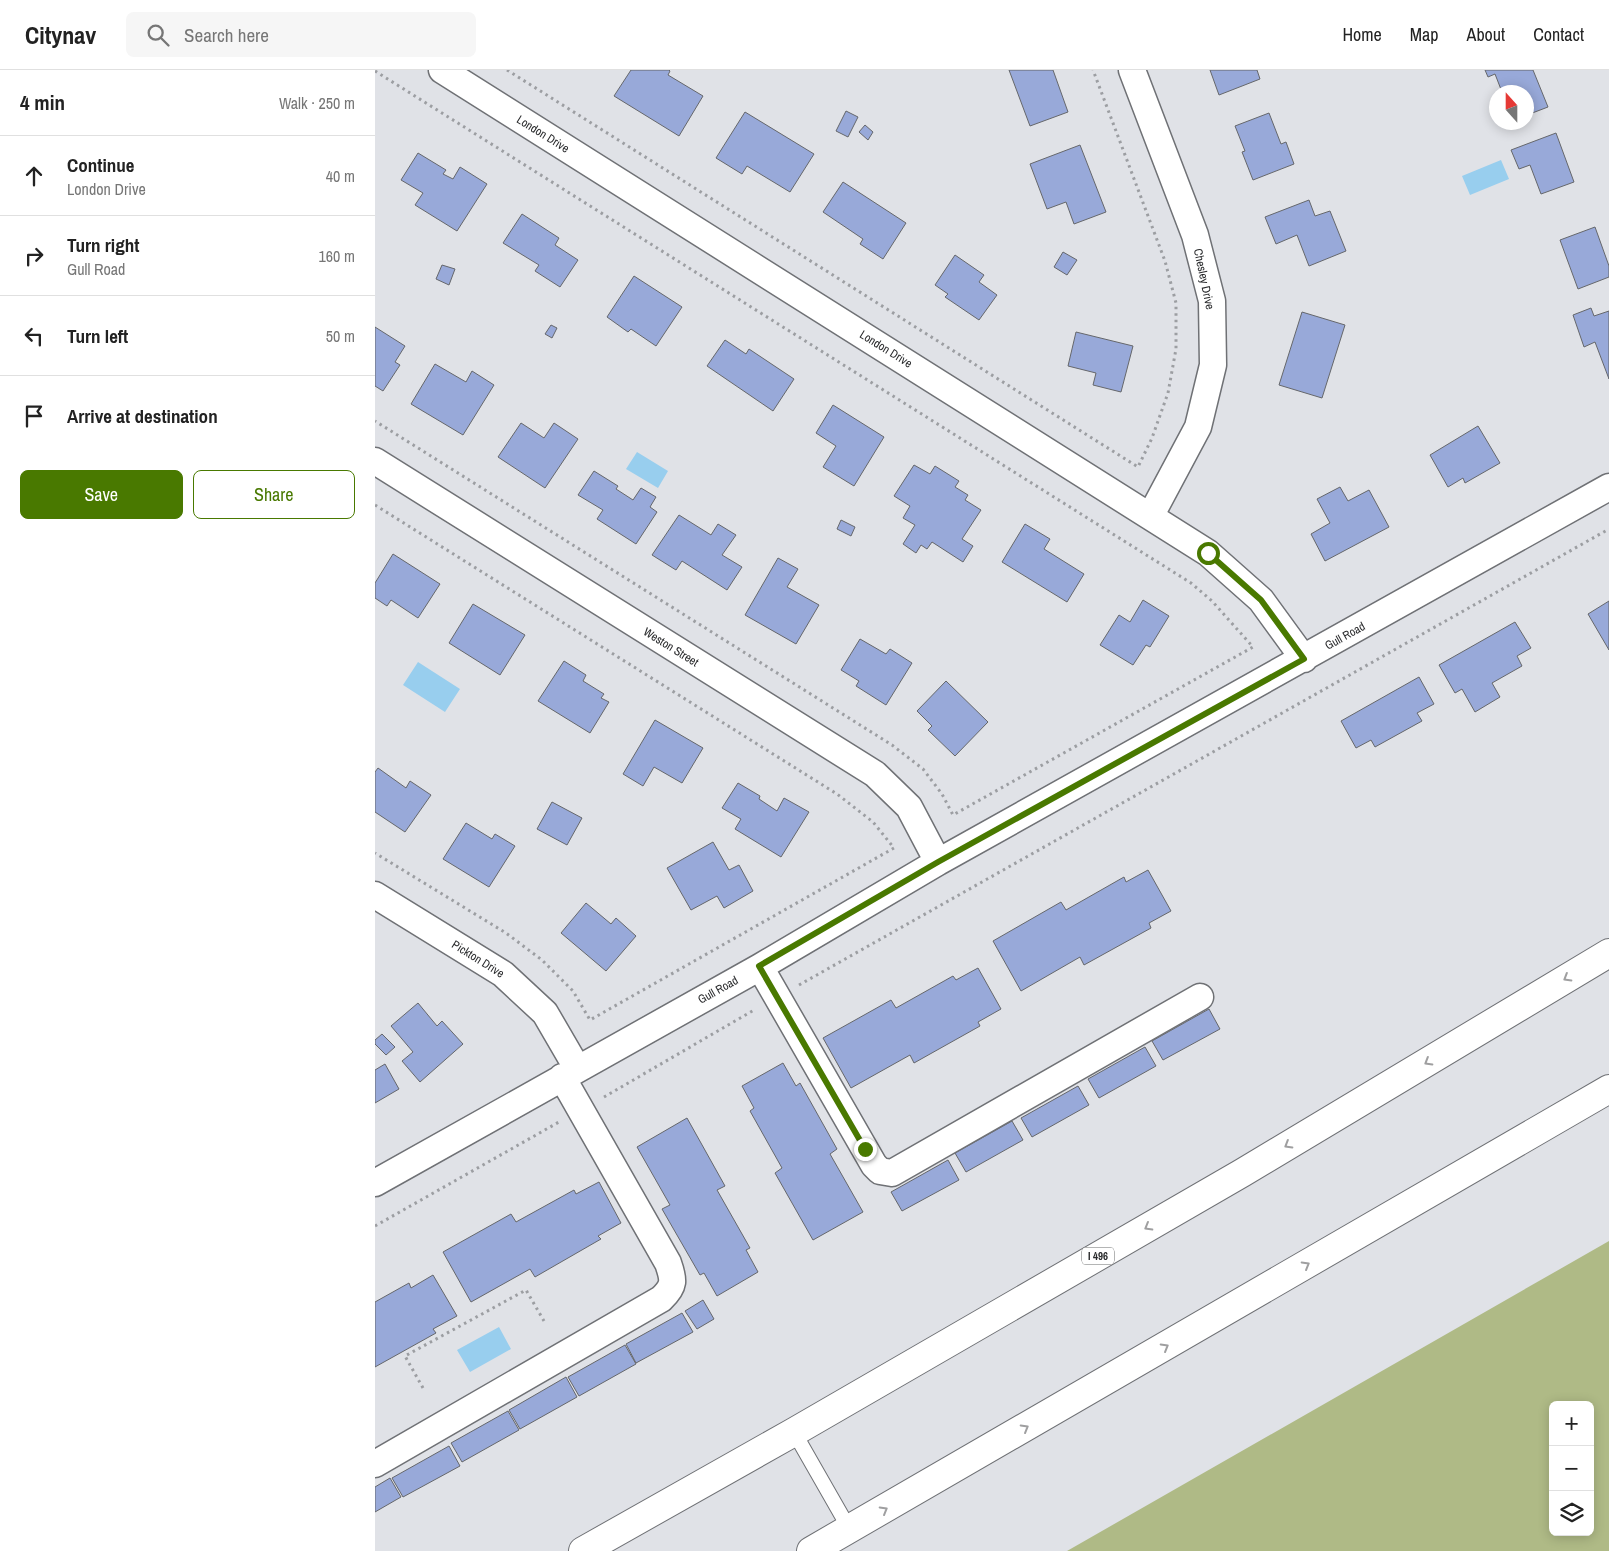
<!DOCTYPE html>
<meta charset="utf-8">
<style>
body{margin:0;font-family:"Archivo Narrow",sans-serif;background:#f6f6f6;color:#222}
.controls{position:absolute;right:15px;bottom:15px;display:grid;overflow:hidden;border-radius:8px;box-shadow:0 2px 12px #0003}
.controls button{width:45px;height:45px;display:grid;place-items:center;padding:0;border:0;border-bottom:1px solid #e0e0e0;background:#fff;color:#222;font:25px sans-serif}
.compass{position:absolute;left:1114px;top:15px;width:45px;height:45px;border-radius:50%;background:#fff;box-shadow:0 2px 12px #0003;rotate:339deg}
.stop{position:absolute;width:15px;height:15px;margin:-11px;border:4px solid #497900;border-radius:50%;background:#fff}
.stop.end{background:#497900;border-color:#fff;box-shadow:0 1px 5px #0008}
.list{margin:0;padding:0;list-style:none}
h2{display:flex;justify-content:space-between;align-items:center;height:65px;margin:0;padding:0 20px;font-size:21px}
h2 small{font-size:16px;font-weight:400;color:#767676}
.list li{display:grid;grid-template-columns:32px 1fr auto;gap:15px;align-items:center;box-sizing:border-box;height:80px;padding:0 20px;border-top:1px solid #e0e0e0}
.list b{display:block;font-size:19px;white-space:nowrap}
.list p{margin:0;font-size:16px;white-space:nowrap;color:#767676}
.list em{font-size:16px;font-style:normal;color:#767676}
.actions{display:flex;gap:10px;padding:15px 20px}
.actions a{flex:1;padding:11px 0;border:1px solid #497900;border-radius:8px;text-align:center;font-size:18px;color:#497900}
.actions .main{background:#497900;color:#fff}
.icon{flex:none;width:28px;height:28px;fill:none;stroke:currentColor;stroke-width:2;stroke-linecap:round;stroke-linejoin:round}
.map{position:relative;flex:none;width:1234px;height:1481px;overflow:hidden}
header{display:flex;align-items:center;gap:30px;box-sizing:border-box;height:70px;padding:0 25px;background:#fff;border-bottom:1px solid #e0e0e0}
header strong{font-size:24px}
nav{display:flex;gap:28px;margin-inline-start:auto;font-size:18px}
.search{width:350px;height:45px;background:#f6f6f6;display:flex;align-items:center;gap:12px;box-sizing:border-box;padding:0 18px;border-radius:8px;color:#767676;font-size:19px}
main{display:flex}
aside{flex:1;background:#fff}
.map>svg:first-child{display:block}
</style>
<header>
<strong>Citynav</strong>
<div class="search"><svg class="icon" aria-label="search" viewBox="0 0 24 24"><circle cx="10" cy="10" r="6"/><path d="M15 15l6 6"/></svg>Search here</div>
<nav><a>Home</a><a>Map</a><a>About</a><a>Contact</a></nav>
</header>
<main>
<aside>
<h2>4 min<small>Walk · 250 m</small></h2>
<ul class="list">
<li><svg class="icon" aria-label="ahead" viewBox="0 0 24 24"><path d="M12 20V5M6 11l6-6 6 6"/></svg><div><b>Continue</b><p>London Drive</p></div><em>40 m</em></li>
<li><svg class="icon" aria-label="right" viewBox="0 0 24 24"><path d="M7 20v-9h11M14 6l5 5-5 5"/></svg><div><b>Turn right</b><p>Gull Road</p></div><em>160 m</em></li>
<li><svg class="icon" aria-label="left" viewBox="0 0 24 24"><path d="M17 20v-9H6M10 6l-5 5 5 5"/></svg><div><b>Turn left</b></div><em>50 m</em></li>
<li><svg class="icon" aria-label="arrive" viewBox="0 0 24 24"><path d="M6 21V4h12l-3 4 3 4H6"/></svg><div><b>Arrive at destination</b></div></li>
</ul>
<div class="actions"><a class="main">Save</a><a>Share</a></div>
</aside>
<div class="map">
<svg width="1234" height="1481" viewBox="0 0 1234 1481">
<rect width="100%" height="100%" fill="#e0e2e7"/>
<path fill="#afba86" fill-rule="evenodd" d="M1234,1171v310h-542zM1178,1335h37v127h-37z"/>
<path fill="#98ceee" d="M1126,90l8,19 -39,16 -8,-19z
M262,382l31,19 -10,17 -32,-19z
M43,592l42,27 -15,23 -42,-27z
M124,1257l12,22 -41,23 -13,-22z"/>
<path fill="#98a9d9" stroke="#65676b" d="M256,0h38l1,1 -2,4 35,21 -24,40 -65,-40z
M634,0h44l15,42 -38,14z
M835,0h47l3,9 -41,16z
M1110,0h48l15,37 -21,8v-23h-25l-7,-18 -7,3z
M471,41l12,6 -10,20 -12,-6z
M370,42l69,42 -24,38 -43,-26 -5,8 -26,-16z
M894,43l12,31 5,-2 8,22 -41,16 -11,-28 3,-1 -10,-25z
M490,55l8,7 -5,8 -9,-8z
M1181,63l18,49 -33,12 -11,-29 -11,4 -8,-19z
M705,75l26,67 -32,12 -8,-22 -19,7 -17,-45z
M43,83l28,17 -3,4 10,5 7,-12 27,17 -30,47 -42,-26 8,-12 -22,-13z
M468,112l63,41 -23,36 -23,-15 3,-5 -40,-27z
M934,130l6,16 15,-5 16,40 -37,15 -12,-31 -21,9 -11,-27z
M147,144l37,24 -4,7 23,15 -18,27 -25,-16 4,-6 -36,-22z
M1220,157l14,39v11l-31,12 -18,-49z
M688,182l14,8 -10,15 -13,-8z
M580,185l29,20 -5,7 18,13 -18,25 -34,-23 3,-3 -13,-9z
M67,195l13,4 -6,16 -13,-6z
M259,206l48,31 -26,39 -25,-17 -3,3 -21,-15z
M1216,238l3,8 15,-5v68l-14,-37 -11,5 -11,-32z
M927,242l43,13 -23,73 -43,-13z
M176,255l6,3 -5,10 -7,-4z
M0,257l30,19 -10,16 5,3 -17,26 -8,-5z
M701,262l57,14 -12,46 -28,-7 3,-12 -28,-7z
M350,270l21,14 3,-5 45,30 -21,32 -66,-45z
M60,294l31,18 6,-11 22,14 -31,50 -52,-31z
M458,335l51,32 -30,49 -31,-19 13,-21 -20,-13z
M146,353l23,15 10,-15 24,16 -33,49 -47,-31z
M1103,356l22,37 -35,20 -2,-5 -15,9 -18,-32z
M539,395l16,9 5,-8 24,15 -4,6 13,8 -3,5 16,10 -19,29 11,7 -10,16 -31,-20 -5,7 -6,-4 -5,8 -13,-9 12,-19 -12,-7 7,-12 -16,-10z
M219,401l24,15 -2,3 17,11 8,-12 15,9 -6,10 7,5 -21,32 -39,-25 6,-9 -25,-15z
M965,417l8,14 21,-11 20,37 -64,34 -14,-27 19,-11 -13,-24z
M304,445l32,20 7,-11 18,11 -14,20 20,12 -15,23 -45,-29 -6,9 -24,-15z
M466,450l14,7 -4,9 -14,-7z
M650,454l25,15 -6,10 40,25 -17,28 -65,-40z
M18,484l47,30 -22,34 -27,-18 -4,6 -12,-8v-15z
M403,488l20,11 -11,18 32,18 -23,39 -51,-29z
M768,530l26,16 -19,31 -4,-2 -13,20 -33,-20 19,-30 11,7z
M1234,531v49l-21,-36z
M98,534l52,31 -25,40 -51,-32z
M1140,552l16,26 -14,8 5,10 -30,17 8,14 -25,15 -13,-23 -7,4 -16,-28z
M485,569l26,15 4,-5 22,14 -26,42 -30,-19 3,-5 -18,-11z
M189,591l22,14 -3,6 21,13 -3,4 8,4 -19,31 -52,-32z
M1044,607l15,27 -17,9 5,8 -47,26 -4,-7 -15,8 -15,-27z
M571,611l42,41 -33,34 -27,-26 4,-4 -15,-15z
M280,650l48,28 -21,35 -28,-16 -11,19 -20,-12z
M3,698l28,20 4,-7 21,14 -26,37 -30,-20v-40z
M363,713l22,13 -1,3 18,12 7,-13 25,14 -28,45 -46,-28 6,-10 -19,-11z
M177,732l30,16 -15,27 -30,-16z
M91,753l26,16 3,-5 20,12 -26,41 -46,-28z
M338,772l16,28 10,-5 14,26 -29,17 -7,-12 -26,14 -24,-42z
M773,800l23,41 -22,12 2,5 -67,37 -4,-8 -59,34 -28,-50 68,-39 5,8 58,-33 2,5z
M211,833l25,21 5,-6 20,18 -30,35 -45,-38z
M603,898l23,41 -23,13 2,4 -66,37 -4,-8 -59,33 -28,-50 68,-38 5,8 57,-32 3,4z
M43,933l19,23 5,-5 21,23 -43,38 -18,-21 11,-9 -22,-26z
M834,939l11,20 -57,31 -11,-19z
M7,964l13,13 -9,8 -11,-11v-4z
M770,977l11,19 -57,32 -11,-19z
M408,993l13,23 4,-3 37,66 -7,5 33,58 -50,28 -38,-67 7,-5 -32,-57 4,-3 -12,-22z
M10,994l14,25 -24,14v-33z
M703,1016l11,19 -57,32 -11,-19z
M312,1048l38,68 -8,4 33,58 -4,2 12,22 -41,24 -13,-23 -4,2 -38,-66 8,-4 -33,-58z
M637,1051l11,19 -57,32 -11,-19z
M573,1090l11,20 -57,31 -11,-19z
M224,1112l22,41 -23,13 3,3 -66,38 -5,-8 -59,33 -28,-50 68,-38 5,8 58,-32 2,4z
M58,1205l24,41 -24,13 3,4 -61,34v-65l34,-19 2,5z
M328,1230l11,19 -17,10 -12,-18z
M307,1243l11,19 -57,31 -10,-19z
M250,1275l11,19 -57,32 -11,-19z
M191,1307l11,20 -57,32 -11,-19z
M133,1341l11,19 -57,32 -11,-19z
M74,1376l11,20 -57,31 -11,-19z
M15,1408l11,19 -26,15v-25z"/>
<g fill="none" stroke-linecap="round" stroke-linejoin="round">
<g stroke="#6f7175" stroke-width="16">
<path id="service" d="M419,1362l56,98"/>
</g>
<g stroke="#6f7175" stroke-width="29">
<path id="minor" d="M67,0l766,483 53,47 43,59
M757,0l63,165 17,66 1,64 -15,62 -47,88
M0,391l500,313 34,33 29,55
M0,825l128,79 42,39 32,55
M385,897l114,198 6,6 12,2 308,-176
M0,1113l385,-216 178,-105 671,-375
M0,1394l286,-165c14,-13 13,-19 7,-36l-106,-186"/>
</g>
<g stroke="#6f7175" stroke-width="30">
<path id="motorway" d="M208,1481l211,-119 448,-259 367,-220
M436,1481l798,-462"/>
</g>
<path stroke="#9c9ea2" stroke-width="3" stroke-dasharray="2.5 4" stroke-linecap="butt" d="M132,0l631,397 14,-29 16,-45 8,-44v-46l-11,-42 -72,-191
M0,1l816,512 21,18 41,46 -300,168 -11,-21 -19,-25 -31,-24 -517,-324
M0,435l462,289 36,28 21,26 -304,172 -17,-29 -31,-31 -36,-27 -131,-80
M424,915l810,-456
M229,1027l150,-87
M0,1156l184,-104
M48,1318l-18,-32 121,-66 18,31"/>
<use href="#service" stroke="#fff" stroke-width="14"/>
<use href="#minor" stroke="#fff" stroke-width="26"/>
<use href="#motorway" stroke="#fff" stroke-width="28"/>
</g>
<defs><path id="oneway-chevron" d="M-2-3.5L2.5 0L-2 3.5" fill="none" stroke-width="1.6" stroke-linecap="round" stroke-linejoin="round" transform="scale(1.25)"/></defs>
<g stroke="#9f9fa0">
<use href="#oneway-chevron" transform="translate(1192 908) rotate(149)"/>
<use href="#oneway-chevron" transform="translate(1053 992) rotate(149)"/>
<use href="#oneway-chevron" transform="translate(913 1075) rotate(149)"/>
<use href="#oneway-chevron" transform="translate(773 1157) rotate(150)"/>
<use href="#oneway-chevron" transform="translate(931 1195) rotate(-30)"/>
<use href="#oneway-chevron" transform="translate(790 1277) rotate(-30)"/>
<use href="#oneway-chevron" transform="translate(650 1358) rotate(-30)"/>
<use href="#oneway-chevron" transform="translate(509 1440) rotate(-30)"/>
</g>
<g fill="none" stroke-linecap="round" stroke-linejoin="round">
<path stroke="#497900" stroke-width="6" d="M490,1079l-106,-183 179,-104 366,-203 -43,-59 -53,-47"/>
</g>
<g text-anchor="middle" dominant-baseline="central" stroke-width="4" stroke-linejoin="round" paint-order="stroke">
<rect fill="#fff" stroke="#696a6b" stroke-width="1" x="707" y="1177.5" width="32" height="17" rx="4"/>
<g font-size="11" font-weight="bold" fill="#292a2c">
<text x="723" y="1186">I 496</text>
</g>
<g font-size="12" fill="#292a2c" stroke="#fff">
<text transform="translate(168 64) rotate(32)">London Drive</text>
<text transform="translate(829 209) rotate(78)">Chesley Drive</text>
<text transform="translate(511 279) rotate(32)">London Drive</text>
<text transform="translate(970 566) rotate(-29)">Gull Road</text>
<text transform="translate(296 577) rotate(32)">Weston Street</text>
<text transform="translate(103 889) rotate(32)">Pickton Drive</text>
<text transform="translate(343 920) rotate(-29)">Gull Road</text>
</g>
</g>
</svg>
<div class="controls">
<button>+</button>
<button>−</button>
<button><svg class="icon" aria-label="layers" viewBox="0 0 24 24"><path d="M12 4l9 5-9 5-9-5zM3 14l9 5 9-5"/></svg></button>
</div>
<svg class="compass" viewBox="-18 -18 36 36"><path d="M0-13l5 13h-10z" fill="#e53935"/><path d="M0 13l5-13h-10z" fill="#767676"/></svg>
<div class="stop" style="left:833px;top:483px"></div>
<div class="stop end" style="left:490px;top:1079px"></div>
</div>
</main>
